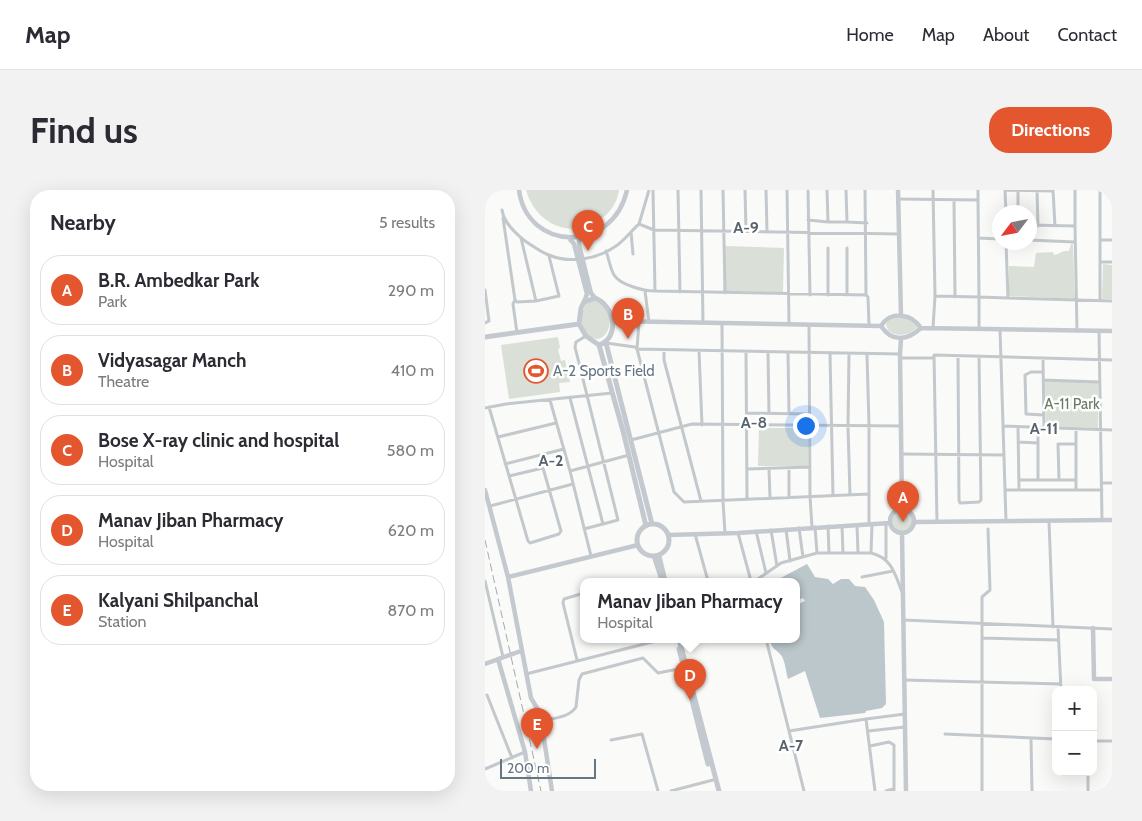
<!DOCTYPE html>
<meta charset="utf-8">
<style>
body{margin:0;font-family:Cabin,sans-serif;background:#f2f2f3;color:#2b2b33}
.controls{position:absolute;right:15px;bottom:15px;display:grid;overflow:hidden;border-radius:10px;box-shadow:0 5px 20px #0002}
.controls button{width:45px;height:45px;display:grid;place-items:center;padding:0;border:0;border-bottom:1px solid #e1e1e2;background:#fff;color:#2b2b33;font:25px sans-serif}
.compass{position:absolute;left:507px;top:15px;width:45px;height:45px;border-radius:50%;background:#fff;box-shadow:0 5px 20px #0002;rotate:238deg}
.scale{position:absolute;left:15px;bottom:12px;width:96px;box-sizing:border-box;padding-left:5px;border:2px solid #657683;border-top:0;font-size:14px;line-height:18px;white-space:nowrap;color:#657683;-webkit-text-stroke:4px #fff;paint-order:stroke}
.you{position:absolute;left:320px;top:235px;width:18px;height:18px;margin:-12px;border:4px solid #fff;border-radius:50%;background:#1a73e8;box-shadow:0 0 0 8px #1a73e833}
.badge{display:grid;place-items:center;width:32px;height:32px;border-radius:50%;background:#e4572e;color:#fff;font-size:16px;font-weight:700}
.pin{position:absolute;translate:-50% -41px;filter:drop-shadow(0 1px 2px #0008)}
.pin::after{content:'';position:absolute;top:26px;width:18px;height:15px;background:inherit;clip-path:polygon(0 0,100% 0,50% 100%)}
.popup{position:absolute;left:95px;top:388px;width:220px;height:65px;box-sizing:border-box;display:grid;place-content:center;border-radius:10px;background:#fff;filter:drop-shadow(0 1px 4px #0005);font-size:16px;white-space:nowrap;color:#7c7c81}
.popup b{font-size:19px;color:#2b2b33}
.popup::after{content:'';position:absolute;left:50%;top:100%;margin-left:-10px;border:10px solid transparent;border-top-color:#fff}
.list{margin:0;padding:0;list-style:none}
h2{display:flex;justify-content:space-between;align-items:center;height:65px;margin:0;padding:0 20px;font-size:21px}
h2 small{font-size:16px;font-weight:400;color:#7c7c81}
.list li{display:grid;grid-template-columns:32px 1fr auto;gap:15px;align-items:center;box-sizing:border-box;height:70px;margin:0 10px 10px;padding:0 10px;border:1px solid #e1e1e2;border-radius:20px}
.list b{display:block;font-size:19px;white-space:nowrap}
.list p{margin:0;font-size:16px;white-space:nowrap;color:#7c7c81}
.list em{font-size:16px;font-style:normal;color:#7c7c81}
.map{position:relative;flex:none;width:627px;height:601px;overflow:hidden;border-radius:20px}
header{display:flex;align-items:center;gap:30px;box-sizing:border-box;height:70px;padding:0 25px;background:#fff;border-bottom:1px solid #e1e1e2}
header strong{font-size:24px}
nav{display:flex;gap:28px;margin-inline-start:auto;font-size:18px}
.intro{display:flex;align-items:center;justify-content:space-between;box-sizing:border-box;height:120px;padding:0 30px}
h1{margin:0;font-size:35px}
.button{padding:12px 22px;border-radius:20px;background:#e4572e;color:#fff;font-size:18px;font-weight:700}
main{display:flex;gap:30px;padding:0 30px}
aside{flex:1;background:#fff;border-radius:20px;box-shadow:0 5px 20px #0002}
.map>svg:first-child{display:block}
</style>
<header>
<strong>Map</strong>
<nav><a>Home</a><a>Map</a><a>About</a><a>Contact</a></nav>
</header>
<div class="intro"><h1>Find us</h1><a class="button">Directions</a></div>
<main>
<aside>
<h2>Nearby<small>5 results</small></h2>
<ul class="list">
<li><span class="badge">A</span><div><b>B.R. Ambedkar Park</b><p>Park</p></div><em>290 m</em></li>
<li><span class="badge">B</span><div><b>Vidyasagar Manch</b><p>Theatre</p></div><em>410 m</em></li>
<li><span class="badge">C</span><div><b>Bose X-ray clinic and hospital</b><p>Hospital</p></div><em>580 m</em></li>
<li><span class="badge">D</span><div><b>Manav Jiban Pharmacy</b><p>Hospital</p></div><em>620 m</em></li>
<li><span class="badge">E</span><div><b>Kalyani Shilpanchal</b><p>Station</p></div><em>870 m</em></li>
</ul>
</aside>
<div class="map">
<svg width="627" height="601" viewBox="0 0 627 601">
<rect width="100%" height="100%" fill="#fafaf8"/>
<path fill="#dadfd7" d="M41,0h93c-1,9 -6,18 -12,24 -29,28 -70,14 -81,-24z
M586,54h2l2,55 -66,-3v-30l25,1 2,-14 17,-1 1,3c6,-1 9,-5 15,-4z
M240,56l59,2 -1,44 -58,-1z
M618,74l9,1v34h-10z
M111,109c3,3 7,6 9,8 14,19 -6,47 -21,22 -5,-10 -2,-16 2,-26z
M419,127l13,8v3c-9,7 -20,10 -29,2l-2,-6c4,-7 11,-6 18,-7z
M73,147l2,11 -2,1 3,12 4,-1 5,22 -11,1 1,9 -51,7 -8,-54z
M560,191l53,1v46l-52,-2z
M274,238h49v38h-50z
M407 331a11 11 0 1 1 22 0a11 11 0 1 1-22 0Z"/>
<path fill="#bbc7cb" d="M322,374l8,13 13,2 5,5 8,-5h8l6,7 10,1 9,13 10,22 2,82 -4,4 -16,3 -1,2 -45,5 -15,-47 -17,8c-2,-7 -3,-19 -7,-24 -7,-8 -7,-3 -12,-16h27v-34l9,-4 -2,-3 -7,3v-20h-21z"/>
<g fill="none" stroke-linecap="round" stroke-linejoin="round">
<path stroke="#c3c8cc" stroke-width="3" d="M168,0l2,101 211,4 -1,-105
M193,0l2,102
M216,0l2,133
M238,0l2,103
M260,0l1,41
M281,0l1,41
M302,0l2,134
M323,0l2,105
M361,0l1,32 20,1
M448,0l2,106 -2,32
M533,0v22
M552,0l1,36
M568,0l2,36
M615,0v110
M414,9l79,1v-10
M469,10l1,97
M17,20c2,13 13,23 23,31 8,5 15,11 24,14 21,9 49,4 67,-9 9,-6 15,-15 23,-22l15,6 245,4
M521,22l-1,-22 48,1
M18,28l12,82 2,2 19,-1 23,-5 -10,-40
M323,30l20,2 -1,-32
M343,32h19
M154,34l10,-34
M544,35l46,1 2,105
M590,36v-36
M146,42l2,22
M36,48l15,63
M494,48l20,1
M544,50l46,2
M615,50h12
M343,58v47
M121,61c3,8 4,17 8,24 6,10 30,16 41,16
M615,72h12
M0,100l4,31 -4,2
M160,101l4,31
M362,105v-47
M381,105l2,2 1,28
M450,106l44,1 -1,-97
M523,108l104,3
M30,110l-2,4 4,29
M237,133l1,178 2,32
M324,135l1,171 2,31
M494,139v-32l29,1 -2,-56
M515,139l6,192
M614,141l3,189
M121,153l29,4 2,2 2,-27
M179,160v10l37,141
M214,161l3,74
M261,162l1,147
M283,163l1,60
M303,163l1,60
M345,164l3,141
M364,164l-1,72 2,69
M382,165l2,71v98
M473,166l1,144 1,3 19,-1 2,-2 -2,-144
M415,168h34
M558,168l1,70
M558,182h-12l-6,3 1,39 17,1
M558,190l56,2
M85,208l33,126
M65,210l20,71 21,85
M4,217l39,134 2,2 29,-9 2,-3 -18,-63 -34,8
M0,218l21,-4 106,-11
M262,223l62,1
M518,236l109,4
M533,237l1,63
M553,238v52
M13,247l58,-14
M146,250l61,-16 209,2
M533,252l20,1
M416,264l103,1
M20,274l59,-15
M262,279l63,-2
M284,279l1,29
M85,281l59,-16
M534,290h57
M574,290l-1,-36h18
M617,293h10
M520,300h97
M591,300v-61
M384,304l-185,8 -10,-10 -37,-143 263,5
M304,307v-29
M5,316l83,-22
M564,331l4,106
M452,332l-3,-167 178,5
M401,333v35
M372,335l1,28
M343,336l1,27
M357,336l1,27
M330,337l2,26
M314,338l4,29
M99,339l34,-9 -43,-173 1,-5 10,-6
M301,339l4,32
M503,339l2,61 -8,7v41l76,2
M286,340l6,36
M271,341l10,42
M253,343l13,48
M210,344l13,47
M386,363l1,-29
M377,387l31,-6
M0,391l18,76
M270,391l26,-18 36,-10h54c21,5 24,21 31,39
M418,430l209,9
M573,437l3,63
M497,448v153
M281,449l38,152
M92,470l-14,-57 1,-4 20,-6
M41,484l138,-35
M419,490l156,4
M2,505l25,63
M381,529l9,72
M56,531c12,-3 28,-3 35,-14l3,-27 3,-6 61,-16 15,15 25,-5
M304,541l77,-12 39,-5
M383,541l37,-4
M460,544l111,5
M546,548l1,53
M126,550l31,-6 16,57
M608,551h19
M385,556l19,-4 5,3v46
M0,579l40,-17
M186,601l42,-11
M401,601l7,-2 1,2
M603,601v-19"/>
<path stroke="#c3c9ce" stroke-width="4.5" d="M34,0c8,62 94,64 108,0
M413,0l3,125
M97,47l-3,4v4l12,48 4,5
M84,48l5,6 13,50 -3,8
M128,131l268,5c11,17 27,14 40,2l191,3
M396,136c10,-16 31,-12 40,2
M416,149l-1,15 2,155
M0,300l23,87 23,121 9,15 12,78
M405 331a12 12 0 1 1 24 0a12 12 0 1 1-24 0Z
M430,332l197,-2
M417,344l4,257
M183,345l70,-2 152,-10
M23,387l130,-32
M608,438l1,51h18
M13,469l27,93 6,39
M0,474l36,-13"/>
<path stroke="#c3c9ce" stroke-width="5" d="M0,147l94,-13
M121,153l46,181
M114,155c22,-8 15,-40 -4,-47l-11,4 -3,6 -2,16 7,12 13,9 24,86 23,95
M152 350a16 16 0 1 1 32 0a16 16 0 1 1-32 0Z
M169,366l7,21
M174,366l6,25
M194,449l40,152
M194,459l29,115"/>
<path stroke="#a2aab0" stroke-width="1" stroke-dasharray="8 4" stroke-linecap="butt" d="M0,350l56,251"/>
</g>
<defs>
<g id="stadium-ring" transform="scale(1.25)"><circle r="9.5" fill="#fff" stroke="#e4572e" stroke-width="1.5"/><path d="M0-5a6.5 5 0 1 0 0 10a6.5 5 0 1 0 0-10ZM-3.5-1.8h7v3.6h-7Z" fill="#e4572e"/></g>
</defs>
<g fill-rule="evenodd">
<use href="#stadium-ring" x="51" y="181"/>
</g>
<g text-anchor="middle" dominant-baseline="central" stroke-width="5" stroke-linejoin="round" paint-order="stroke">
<g font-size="15" fill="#657683" stroke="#fff" text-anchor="start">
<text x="68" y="181">A-2 Sports Field</text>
</g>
<g font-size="15" fill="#687a64" stroke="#fff">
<text x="587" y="214">A-11 Park</text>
</g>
<g font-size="16" font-weight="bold" fill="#57646e" stroke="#fff">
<text x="261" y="37">A-9</text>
<text x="269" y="232">A-8</text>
<text x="559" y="238">A-11</text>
<text x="66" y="270">A-2</text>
<text x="306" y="555">A-7</text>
</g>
</g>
</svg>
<div class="controls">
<button>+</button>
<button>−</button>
</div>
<svg class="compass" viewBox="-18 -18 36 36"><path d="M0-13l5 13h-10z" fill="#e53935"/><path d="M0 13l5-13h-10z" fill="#7c7c81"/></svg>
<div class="scale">200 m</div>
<div class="you"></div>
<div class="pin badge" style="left:418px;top:332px">A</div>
<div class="pin badge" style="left:143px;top:149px">B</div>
<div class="pin badge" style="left:103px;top:61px">C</div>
<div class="pin badge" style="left:205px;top:510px">D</div>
<div class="popup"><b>Manav Jiban Pharmacy</b>Hospital</div>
<div class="pin badge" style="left:52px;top:559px">E</div>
</div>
</main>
